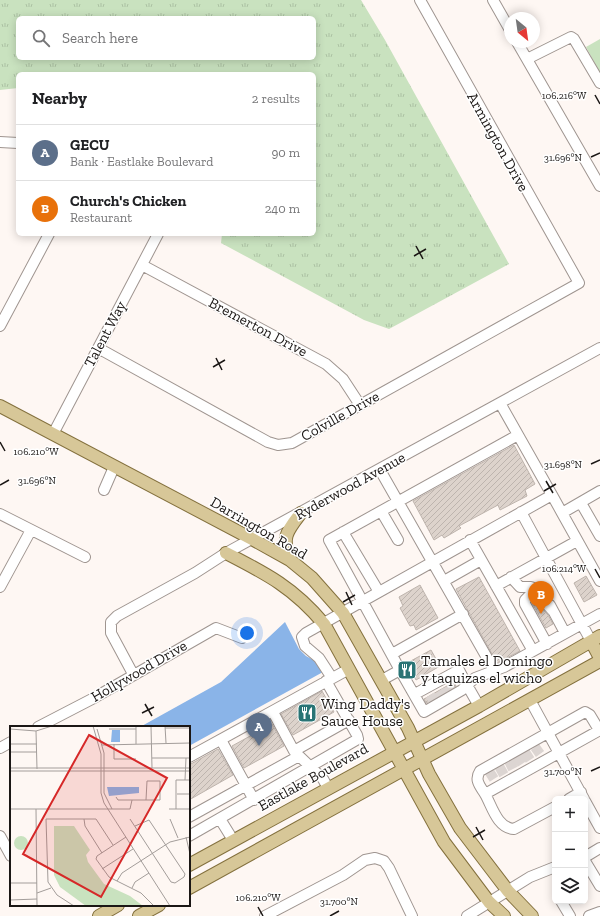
<!DOCTYPE html>
<meta charset="utf-8">
<style>
body{margin:0;font-family:"Zilla Slab",serif;background:#f2f2f2;color:#202124}
.controls{position:absolute;right:12px;bottom:12px;display:grid;overflow:hidden;border-radius:6px;box-shadow:0 2px 10px #0003}
.controls button{width:36px;height:36px;display:grid;place-items:center;padding:0;border:0;border-bottom:1px solid #e0e0e0;background:#fff;color:#202124;font:20px sans-serif}
.compass{position:absolute;left:504px;top:12px;width:36px;height:36px;border-radius:50%;background:#fff;box-shadow:0 2px 10px #0003;rotate:151deg}
.you{position:absolute;left:247px;top:633px;width:14px;height:14px;margin:-10px;border:3px solid #fff;border-radius:50%;background:#1a73e8;box-shadow:0 0 0 6px #1a73e833}
.badge{display:grid;place-items:center;width:26px;height:26px;border-radius:50%;background:#111827;color:#fff;font-size:13px;font-weight:700}
.pin{position:absolute;translate:-50% -33px;filter:drop-shadow(0 1px 2px #0008)}
.pin::after{content:'';position:absolute;top:21px;width:14px;height:12px;background:inherit;clip-path:polygon(0 0,100% 0,50% 100%)}
.list{margin:0;padding:0;list-style:none}
h2{display:flex;justify-content:space-between;align-items:center;height:52px;margin:0;padding:0 16px;font-size:17px}
h2 small{font-size:13px;font-weight:400;color:#757577}
.list li{display:grid;grid-template-columns:26px 1fr auto;gap:12px;align-items:center;box-sizing:border-box;height:56px;padding:0 16px;border-top:1px solid #e0e0e0}
.list b{display:block;font-size:15px;white-space:nowrap}
.list p{margin:0;font-size:13px;white-space:nowrap;color:#757577}
.list em{font-size:13px;font-style:normal;color:#757577}
.icon{flex:none;width:22px;height:22px;fill:none;stroke:currentColor;stroke-width:2;stroke-linecap:round;stroke-linejoin:round}
.map{position:relative;flex:none;width:600px;height:916px;overflow:hidden}
.search{position:absolute;background:#fff;box-shadow:0 2px 10px #0003;left:16px;top:16px;width:300px;height:44px;display:flex;align-items:center;gap:10px;box-sizing:border-box;padding:0 14px;border-radius:6px;color:#757577;font-size:15px}
.panel{position:absolute;background:#fff;box-shadow:0 2px 10px #0003;left:16px;top:72px;width:300px;height:164px;border-radius:6px}
.map>svg:first-child{display:block}
</style>
<div class="map">
<svg width="600" height="916" viewBox="0 0 600 916">
<defs>
<pattern id="grass-tufts" width="24" height="20" patternUnits="userSpaceOnUse"><rect width="24" height="20" fill="#c9e2bf"/><path d="M3 7l-1-3M5 7V3M7 7l1-3M15 17l-1-3M17 17v-4M19 17l1-3" fill="none" stroke="#acc1a3"/></pattern>
<pattern id="building-hatch" width="6" height="6" patternUnits="userSpaceOnUse"><rect width="6" height="6" fill="#ddd3cc"/><path d="M-1 1l2-2M0 6l6-6M5 7l2-2" fill="none" stroke="#bdb4ae"/></pattern>
</defs>
<rect width="100%" height="100%" fill="#fef7f3"/>
<path fill="url(#grass-tufts)" fill-rule="evenodd" d="M0,0h361l24,40 124,224 -120,65 -25,-9 -143,-77 1,-9h92v-160h-296v14l-18,2zM18,18h296v40h-296z"/>
<path fill="#c9e2bf" d="M600,39v34l-14,-26z"/>
<path fill="#8ab4e8" d="M285,622l14,27 7,7 11,6 6,10 -134,74v-19h-49l81,-45z"/>
<path fill="url(#building-hatch)" stroke="#beb4ad" d="M514,445l21,39 -10,6 2,6 -27,14 -2,-5 -39,21 2,2 -17,10 -2,-3 -8,5 -21,-39z
M586,576l11,19 -13,7 -10,-19z
M479,577l41,74 -23,12 -41,-74z
M420,585l18,33 -22,12 -2,-5 -4,1 -10,-18 3,-2 -4,-9z
M535,601l13,14 5,9 -7,4 -14,-25z
M431,650l9,16 -24,14 -9,-17z
M454,682l2,4 -30,17 -2,-4z
M322,691l12,21 -41,23 -12,-21z
M272,724l12,22 -40,22 -12,-22z
M218,749l15,26 -44,25v-35z"/>
<g fill="none" stroke-linecap="round" stroke-linejoin="round">
<path stroke="#dcd5d2" stroke-width="10" stroke-dasharray="10 5" stroke-linecap="butt" d="M448,686l4,8
M439,691l5,7
M430,695l5,8
M535,747l5,7
M525,752l5,8
M517,756l5,8
M509,761l4,8
M499,766l5,9
M489,771l5,8"/>
<g stroke="#9f9590" stroke-width="12">
<path id="minor" d="M493,0l17,30
M517,42l83,144
M527,59l44,-22 3,2 26,44
M0,142l18,1
M142,265l184,99 17,15 17,26
M0,326l49,-92
M98,348l170,94 10,3 14,-2 287,-160 -159,-283
M53,434l105,-200
M380,470l114,200
M104,490l10,-23
M552,495l10,18 38,-22
M581,503l19,33
M381,511l17,29
M521,512l70,129
M562,513l38,68
M0,514l85,43
M343,532l36,60
M470,540l63,111
M511,577l9,10h11l9,4
M444,581l37,-21
M496,586l81,-45
M0,587l31,-57
M550,605l15,28
M547,644l-22,-40v-4l7,-7 5,1 16,17
M392,654l71,-40
M400,670l24,42 38,-22 5,-5 12,21
M133,674l-22,-41v-11l6,-6 78,-43 31,-20 374,-205
M332,678l-13,-20 -14,-12 -3,-9 4,-4 246,-138 -52,-92
M382,680l18,-10 -71,-130 189,-105
M415,694l44,-24 8,15 8,-7 29,-11 96,-53
M530,700l54,99
M273,712l21,39 29,28 5,9
M38,727l54,-28 124,-71 26,10
M221,740l33,60
M0,748l11,-6
M294,751l55,-31
M189,757l160,-88
M485,794c-5,-8 -11,-14 -5,-23l105,-59 5,3 9,15
M569,799l12,-7
M585,801l15,27
M555,807l-41,22c-17,-1 -22,-23 -29,-35l115,-64
M189,817l110,-61
M220,819l13,21
M0,836l11,20
M189,836l169,-97 -1,-4 -31,-54
M585,857l15,-9
M585,861l15,25
M561,901l9,15
M265,916l78,-41 22,-15 10,-2 9,3 5,7 23,48
M467,916l63,-39 25,-10
M589,916l11,-4"/>
</g>
<g stroke="#84713e" stroke-width="14">
<path id="major" d="M0,406l252,133 38,21 22,18 31,35 65,115 21,46 31,54 48,63 24,25
M226,553c41,21 68,35 98,71l120,218 45,60 15,14
M290,560c-9,-23 -3,-29 11,-47
M591,641l9,17
M189,865l290,-159 121,-70
M189,888l411,-227
M99,916l19,-11
M139,916l20,-11"/>
</g>
<use href="#minor" stroke="#fff" stroke-width="10"/>
<use href="#major" stroke="#d7c798" stroke-width="12"/>
</g>
<path fill="none" stroke="#1b1715" stroke-width="1.5" d="M595,95l5,9M591,157l9,-4M416,246l7,13M414,256l12,-7M216,358l6,12M213,367l12,-7M0,442l5,9M591,464l9,-4M546,481l7,12M0,485l9,-5M544,491l12,-7M595,569l5,9M346,592l6,13M343,602l12,-7M145,704l7,12M142,713l12,-6M591,771l9,-4M476,827l7,13M473,837l12,-7M258,907l5,9M330,916l9,-5"/>
<defs>
<g id="restaurant-square" transform="scale(1)"><rect x="-9" y="-9" width="18" height="18" rx="4" fill="#297475" stroke="#fff"/><path d="M-5-6h1v4h1v-4h1v4h1v-4h1v5L-1.5 .5V6h-2V.5L-5-1ZM5-6V6H3V1.5H1.5Q1.5-4 5-6Z" fill="#fff"/></g>
</defs>
<g fill-rule="evenodd">
<use href="#restaurant-square" x="407" y="670"/>
<use href="#restaurant-square" x="307" y="713"/>
</g>
<g text-anchor="middle" dominant-baseline="central" stroke-width="3" stroke-linejoin="round" paint-order="stroke">
<g font-size="15" fill="#1b1715" stroke="#fff">
<text transform="translate(498 142) rotate(61)">Armington Drive</text>
<text transform="translate(258 327) rotate(28)">Bremerton Drive</text>
<text transform="translate(105 334) rotate(-62)">Talent Way</text>
<text transform="translate(340 416) rotate(-29)">Colville Drive</text>
<text transform="translate(350 486) rotate(-29)">Ryderwood Avenue</text>
<text transform="translate(259 528) rotate(30)">Darrington Road</text>
<text transform="translate(139 671) rotate(-30)">Hollywood Drive</text>
<text transform="translate(313 777) rotate(-29)">Eastlake Boulevard</text>
</g>
<g font-size="15" fill="#1b1715" stroke="#fff" text-anchor="start">
<text x="421" y="661">Tamales el Domingo<tspan x="421" dy="17">y taquizas el wicho</tspan></text>
<text x="321" y="704">Wing Daddy's<tspan x="321" dy="17">Sauce House</tspan></text>
</g>
</g>
<g transform="translate(10 726)">
<rect width="180" height="180" fill="#fef7f3"/>
<path d="M44,100h20l16,24 -4,5 2,7 16,22 26,12 13,10h-57l-26,-19 -6,-12z" fill="#c9e2bf"/>
<path d="M4 117a7 7 0 1 1 14 0a7 7 0 1 1-14 0Z" fill="#c9e2bf"/>
<path d="M102,4h8v12h-9zM97,61h32v6l-30,3z" fill="#8ab4e8"/>
<path fill="none" stroke="#a39d9a" stroke-width="1" d="M83,0l8,28v39l3,10 66,103M126,0v18M141,0l1,42M155,0l1,17M155,2h25M0,3l26,2 16,-5M87,3l7,24v40l8,16M99,3h27M26,5l1,38M0,18h27M104,18v15h22M92,19l88,-2M0,26h27M142,32h38M0,42h180M0,45h180M175,54l1,-22M167,68h13M106,71l2,3h42v-19h-13l-1,19M0,83h120l2,-9M26,83l1,97M159,83h21M166,83v-29h14M74,93l1,7 17,27M120,93l41,63 4,1 9,-6 1,-3 -36,-54 -14,6M160,93l8,19M116,111l-29,19 -1,3 13,18 32,16 13,13M176,111l4,17M92,143l31,-20M107,155l5,-8 48,-31 20,-5M0,157h27M122,162l3,-6 14,-9M27,167l14,-5M0,174l27,-1M64,180l-17,-11 -9,-13 -2,-63h50l17,26"/>
<path fill="#d62828" fill-opacity="0.15" stroke="#d62828" stroke-width="2" d="M79,9l78,43 -66,119 -78,-43z"/>
<rect width="180" height="180" fill="none" stroke="#1b1715" stroke-width="2"/>
</g>
<g font-size="10" text-anchor="middle" fill="#1b1715" stroke="#fff" stroke-width="3" stroke-linejoin="round" paint-order="stroke">
<text x="564" y="99">106.216°W</text>
<text x="563" y="161">31.696°N</text>
<text x="36" y="455">106.210°W</text>
<text x="563" y="468">31.698°N</text>
<text x="37" y="484">31.696°N</text>
<text x="564" y="572">106.214°W</text>
<text x="563" y="775">31.700°N</text>
<text x="258" y="901">106.210°W</text>
<text x="339" y="905">31.700°N</text>
</g>
</svg>
<div class="controls">
<button>+</button>
<button>−</button>
<button><svg class="icon" aria-label="layers" viewBox="0 0 24 24"><path d="M12 4l9 5-9 5-9-5zM3 14l9 5 9-5"/></svg></button>
</div>
<svg class="compass" viewBox="-18 -18 36 36"><path d="M0-13l5 13h-10z" fill="#e53935"/><path d="M0 13l5-13h-10z" fill="#757577"/></svg>
<div class="you"></div>
<div class="pin badge" style="left:259px;top:746px;background:#5c6f8a">A</div>
<div class="pin badge" style="left:541px;top:614px;background:#e8710a">B</div>
<div class="search"><svg class="icon" aria-label="search" viewBox="0 0 24 24"><circle cx="10" cy="10" r="6"/><path d="M15 15l6 6"/></svg>Search here</div>
<section class="panel">
<h2>Nearby<small>2 results</small></h2>
<ul class="list">
<li><span class="badge" style="background:#5c6f8a">A</span><div><b>GECU</b><p>Bank · Eastlake Boulevard</p></div><em>90 m</em></li>
<li><span class="badge" style="background:#e8710a">B</span><div><b>Church's Chicken</b><p>Restaurant</p></div><em>240 m</em></li>
</ul>
</section>
</div>
